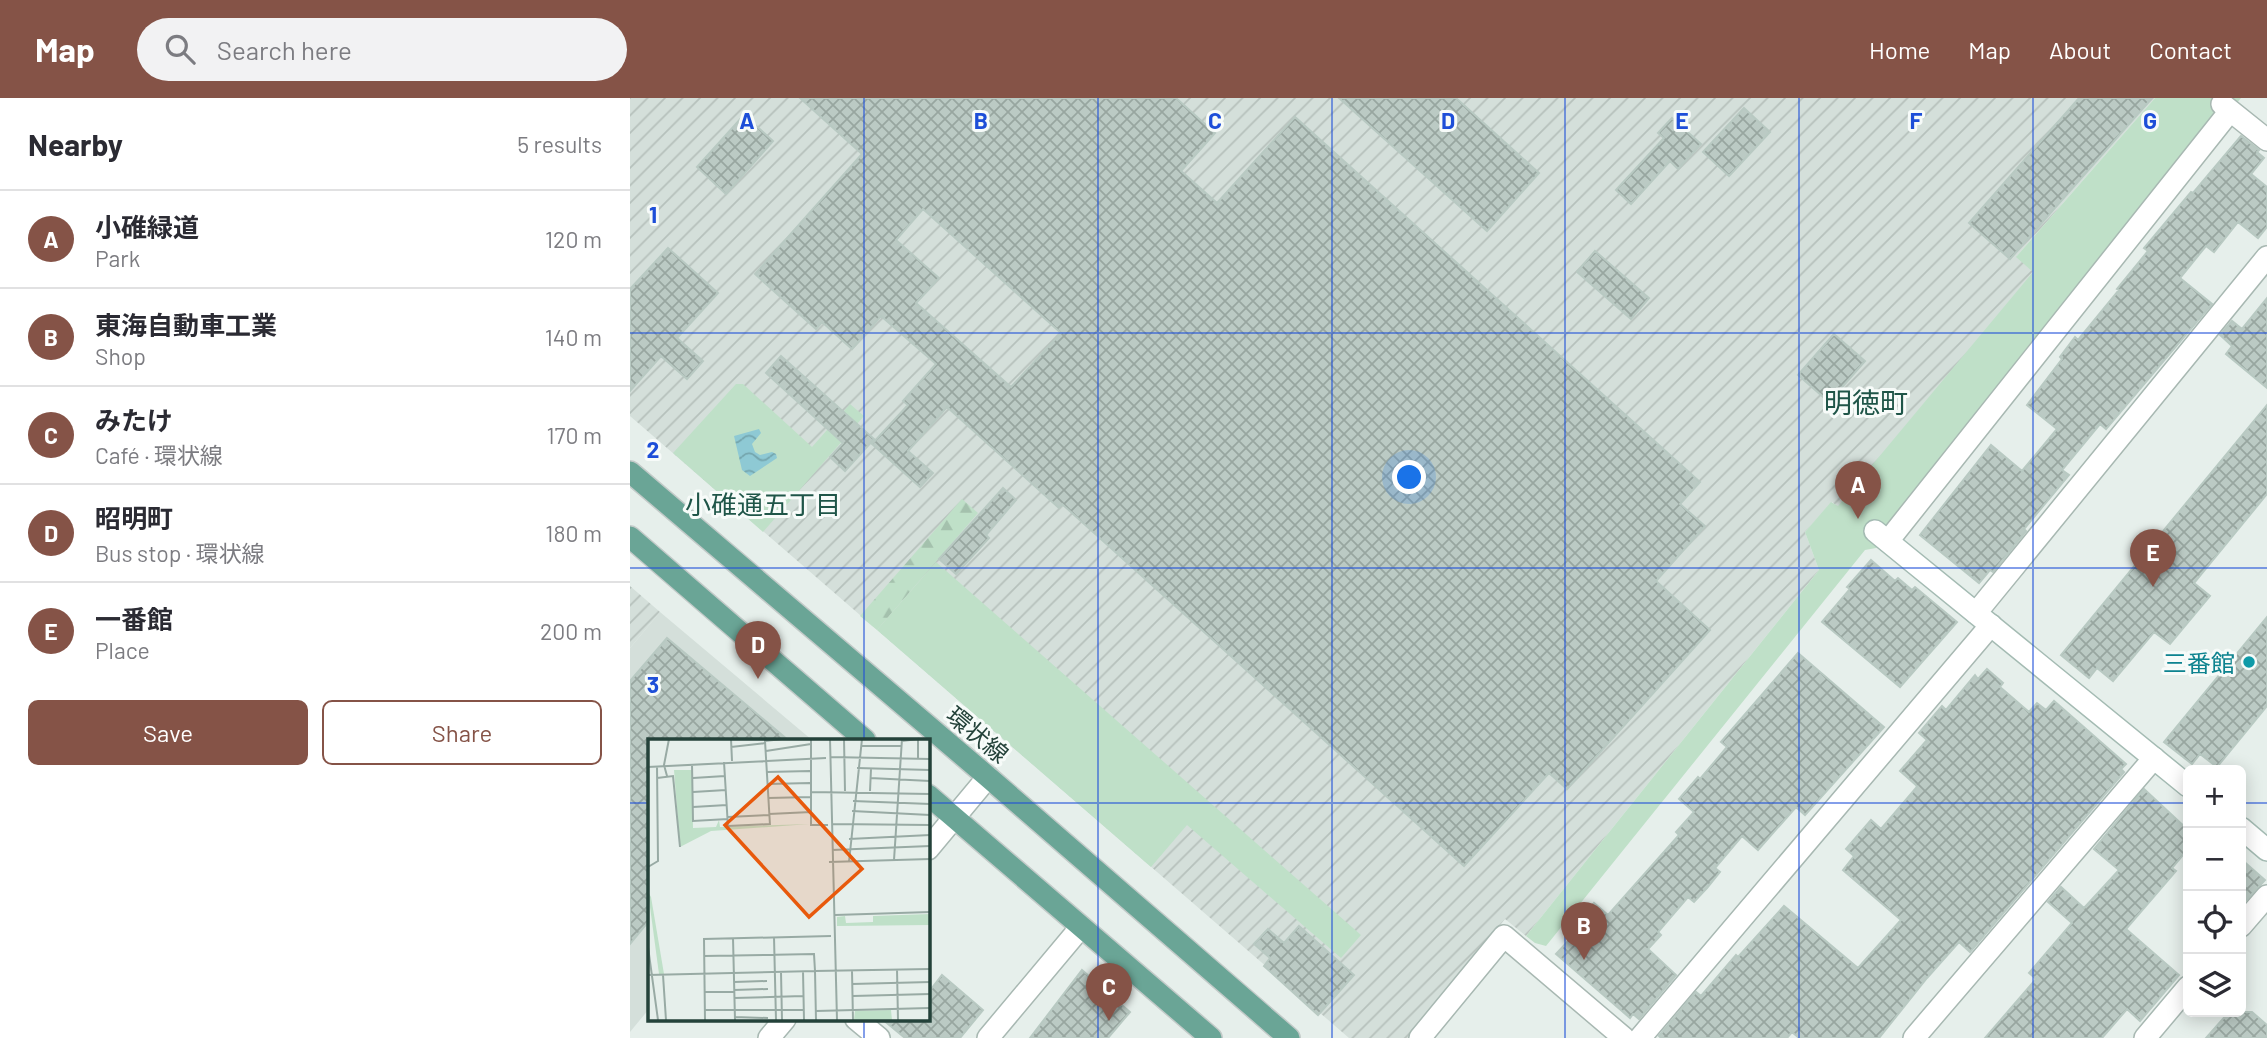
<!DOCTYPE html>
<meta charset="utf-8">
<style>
body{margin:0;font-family:Barlow,"Noto Sans JP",sans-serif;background:#f2f2f3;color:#2b2b33}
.controls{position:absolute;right:21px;bottom:21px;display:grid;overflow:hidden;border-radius:10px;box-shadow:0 4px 18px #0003}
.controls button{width:63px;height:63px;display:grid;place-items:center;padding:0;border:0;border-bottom:2px solid #e1e1e2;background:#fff;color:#2b2b33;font:35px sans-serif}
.you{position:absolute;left:780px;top:380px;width:24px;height:24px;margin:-18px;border:5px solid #fff;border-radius:50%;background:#1a73e8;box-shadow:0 0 0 10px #1a73e833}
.badge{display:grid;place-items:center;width:46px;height:46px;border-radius:50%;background:#855347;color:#fff;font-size:23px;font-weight:700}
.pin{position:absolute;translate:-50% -58px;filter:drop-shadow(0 2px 4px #0008)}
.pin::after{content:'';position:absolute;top:37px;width:24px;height:21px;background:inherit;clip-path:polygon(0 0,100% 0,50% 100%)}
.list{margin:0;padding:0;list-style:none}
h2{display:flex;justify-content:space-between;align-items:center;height:91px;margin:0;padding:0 28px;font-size:30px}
h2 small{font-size:23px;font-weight:400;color:#7c7c81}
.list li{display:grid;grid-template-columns:46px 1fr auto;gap:21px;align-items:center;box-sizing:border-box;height:98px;padding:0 28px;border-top:2px solid #e1e1e2}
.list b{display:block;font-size:26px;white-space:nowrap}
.list p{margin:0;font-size:23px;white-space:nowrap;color:#7c7c81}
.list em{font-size:23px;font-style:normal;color:#7c7c81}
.actions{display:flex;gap:14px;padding:21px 28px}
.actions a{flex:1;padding:16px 0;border:2px solid #855347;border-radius:10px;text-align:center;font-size:24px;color:#855347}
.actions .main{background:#855347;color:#fff}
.icon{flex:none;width:38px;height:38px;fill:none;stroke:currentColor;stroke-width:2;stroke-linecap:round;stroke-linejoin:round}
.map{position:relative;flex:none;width:1637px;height:940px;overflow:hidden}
header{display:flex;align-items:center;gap:42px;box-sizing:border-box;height:98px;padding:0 35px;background:#855347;color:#fff}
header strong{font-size:33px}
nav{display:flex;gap:38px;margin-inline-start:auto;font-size:24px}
.search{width:490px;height:63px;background:#f2f2f3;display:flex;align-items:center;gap:18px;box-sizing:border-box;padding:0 24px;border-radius:38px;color:#7c7c81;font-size:26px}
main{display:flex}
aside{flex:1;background:#fff}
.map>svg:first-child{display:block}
</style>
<header>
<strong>Map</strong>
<div class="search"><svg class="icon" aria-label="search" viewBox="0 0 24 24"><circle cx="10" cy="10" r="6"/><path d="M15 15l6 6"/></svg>Search here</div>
<nav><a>Home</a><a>Map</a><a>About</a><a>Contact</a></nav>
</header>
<main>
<aside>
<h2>Nearby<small>5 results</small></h2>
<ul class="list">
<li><span class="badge">A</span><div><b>小碓緑道</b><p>Park</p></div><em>120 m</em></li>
<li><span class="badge">B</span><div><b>東海自動車工業</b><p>Shop</p></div><em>140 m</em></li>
<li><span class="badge">C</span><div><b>みたけ</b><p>Café · 環状線</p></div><em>170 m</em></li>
<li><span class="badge">D</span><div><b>昭明町</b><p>Bus stop · 環状線</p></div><em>180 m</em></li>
<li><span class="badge">E</span><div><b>一番館</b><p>Place</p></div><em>200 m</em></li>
</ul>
<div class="actions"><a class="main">Save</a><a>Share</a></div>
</aside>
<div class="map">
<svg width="1637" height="940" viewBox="0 0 1637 940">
<defs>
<pattern id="industrial-furrows" width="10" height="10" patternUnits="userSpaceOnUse" patternTransform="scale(1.75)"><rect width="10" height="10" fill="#d4dfda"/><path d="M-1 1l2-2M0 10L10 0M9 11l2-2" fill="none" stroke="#b6c1bc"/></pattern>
<pattern id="forest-firs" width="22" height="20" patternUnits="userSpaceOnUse" patternTransform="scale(1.75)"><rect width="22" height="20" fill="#bfe0c8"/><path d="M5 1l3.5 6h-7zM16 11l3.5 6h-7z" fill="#a4c1ad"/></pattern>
<pattern id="water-waves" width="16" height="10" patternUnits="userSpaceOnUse" patternTransform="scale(1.75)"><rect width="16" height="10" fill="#8ec9d4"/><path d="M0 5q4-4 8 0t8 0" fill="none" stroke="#74a5ad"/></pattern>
<pattern id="building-cross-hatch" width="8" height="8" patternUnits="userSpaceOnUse" patternTransform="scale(1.75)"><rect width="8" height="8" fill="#bbcac4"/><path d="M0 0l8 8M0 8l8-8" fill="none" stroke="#98a6a0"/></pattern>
</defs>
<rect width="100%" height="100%" fill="#e6efeb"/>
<path fill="#d4dfda" d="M30,514l152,128h-163v269l-19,23v-384z"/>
<path fill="url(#industrial-furrows)" d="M0,0h1525l-138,158 17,16 -196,235 -6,-5 -27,30 14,38 -293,366 -21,-17 -97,119h-59l-719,-622z
M0,488l30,26 -30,36z"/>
<path fill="url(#forest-firs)" d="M332,401l16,14 -101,117 -17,-14z"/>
<path fill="#bfe0c8" d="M1525,0h86l-365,450 -11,2 -319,396 -11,-3 -9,-7 293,-366 -14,-38 26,-30 7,4 195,-234 -17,-15z
M106,286h7l69,63 38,-43 14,12 -101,116 -90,-79z
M306,464l425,373 -20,23 -154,-133 -36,42 -274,-237z"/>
<path fill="url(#water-waves)" d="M129,331l2,4 -9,11 3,8 5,3 12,-3 4,2 1,4 -27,18 -8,-6 -8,-34z"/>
<path fill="url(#building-cross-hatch)" stroke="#b8c9c2" stroke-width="2" fill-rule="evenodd" d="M170,0h376l39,35 -34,38 36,32 78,-86 405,365 -20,22 25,22 -49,55 54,49 -143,159 -18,-16 -85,93 -402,-362 -3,4 -112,-101 -39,44 25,22 -13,14 -48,-43 36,-39 -5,-4 33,-37 -55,-48 -29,33 -30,-27 -6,7 -61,-55 107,-120zM293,111l138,124 -50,54 -95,-84 23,-25 -43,-38z
M709,0h117l83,75 -52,58z
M1449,0h73l-142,161 -41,-36z
M1114,10l26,24 -41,44 -26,-24z
M114,17l29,26 -47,53 -29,-27z
M1042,20l29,26 -23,25 -8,-8 -39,43 -15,-14 48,-52 -6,-5z
M1611,38l18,14 -2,2 7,6 -13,16 16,13v40l-9,11 -20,-16 -24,30 -8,-6 -26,32 32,26 -106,125 -6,-5 -38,46 7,5 -45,54 2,2 -33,41 -3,-2 -11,13 -59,-48 71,-90 31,26 35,-42 -30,-24 35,-46 -2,-2 15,-20 3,3 41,-50 -2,-1 31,-38 -4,-3 47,-56 2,1z
M38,150l50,45 -41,45 26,23 -16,18 -26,-23 -31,35v-102z
M965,153l54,47 -18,21 -54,-47z
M1637,200v90l-41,-34 6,-8 -12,-11 12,-14 10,8z
M1204,236l31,27 -36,41 -31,-27z
M151,258l93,83 -29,32 -15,-14 13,-14 -77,-70z
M1637,307v89l-73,89 16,13 -40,48 -16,-12 -41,49 -16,-13 -8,10 -28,-23z
M373,390l13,12 -30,35 3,3 -33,36 -17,-15z
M1241,462l24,21 3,-3 14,12 3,-3 42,35 -57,65 -78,-65 28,-33 -3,-2z
M1637,519v89l-50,61 -17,-13 -8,10 -28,-22z
M37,540l121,102h-139v181l-19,23v-263z
M1168,555l86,74 -79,88 -9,-8 -38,43 -16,-14 -27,32 5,4 -13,16 -13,14 -6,-5 -30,35 3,3 -13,14 28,26 -37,44 -6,-5 -3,4 -74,-64 16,-17 -4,-3 26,-31 14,12 71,-80 -3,-3 18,-20 -15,-13 19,-22 2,2 27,-32 -6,-5z
M1357,571l16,14 -3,4 29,25 8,-9 9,7 8,-9 72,63 -5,5 3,3 -154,180 -11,-10 -32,36 -48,60h-80l-7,-6 -5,6h-126l-2,-2 37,-44 5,4 35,-41 2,2 46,-51 74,62 43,-48 -58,-50 11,-14 -8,-7 25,-29 10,9 35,-41 1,-2 -17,-15 27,-31 -8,-7 23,-27 4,4 29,-35 3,4z
M1514,691l44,41v19l-16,19 4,3 -50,58 53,46 -39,46 -13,-12 -25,29h-117l51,-59 -7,-6 43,-50 -24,-21 13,-15 23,21 35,-38 -25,-21z
M1611,761l24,21 -24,26z
M669,828l55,49 -36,40 -54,-49 6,-8 -16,-14 14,-15 16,14z
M452,872l48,42 -22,26h-78z
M312,877l41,35 -23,28h-55l-23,-19h46v-26z
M1599,914h23l15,13v13h-61z"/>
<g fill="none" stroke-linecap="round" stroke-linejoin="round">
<g stroke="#a8b8b2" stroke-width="24">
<path id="street" d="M1592,6l45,36
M1258,443l342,-430
M1346,515l291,-356
M298,751l60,-72
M1611,828l26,-30
M226,921l23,19
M139,940l16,-19
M358,940l93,-111
M790,940l84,-102 120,102
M1010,940l351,-413
M1284,940l240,-280
M1515,940l43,-51"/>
</g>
<g stroke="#a4bbb3" stroke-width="24">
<path id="secondary" d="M1245,433l313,255
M1611,730l26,22"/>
</g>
<g stroke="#c2cac8" stroke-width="24">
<path id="primary" d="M0,374l358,305 301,261
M0,439l235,203
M298,697l283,243"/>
</g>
<use href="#street" stroke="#fff" stroke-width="21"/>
<use href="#secondary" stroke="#fff" stroke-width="21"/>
<use href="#primary" stroke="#6aa596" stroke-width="21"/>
</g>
<path fill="none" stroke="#1d4ed8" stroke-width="2" stroke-opacity="0.55" d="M234,0v642M468,0v940M702,0v940M935,0v940M1169,0v940M1403,0v940M0,235h1637M0,470h1637M0,705h19M298,705h1260M1611,705h26M234,921v19"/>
<circle fill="#0f9aa8" stroke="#f7fbf9" stroke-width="2.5" cx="1619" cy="564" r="7"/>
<g text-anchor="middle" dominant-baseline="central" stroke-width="6" stroke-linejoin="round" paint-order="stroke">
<g font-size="24" fill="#0d838f" stroke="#f7fbf9" text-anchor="end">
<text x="1605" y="564">三番館</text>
</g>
<g font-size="24" fill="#24423a" stroke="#f7fbf9">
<text transform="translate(348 636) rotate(40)">環状線</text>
</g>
<g font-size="26" fill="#1f5548" stroke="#f7fbf9">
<text x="133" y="405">小碓通五丁目</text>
</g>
<g font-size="28" fill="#1f5548" stroke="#f7fbf9">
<text x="1236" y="304">明徳町</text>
</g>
</g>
<g transform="translate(18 641)">
<rect width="282" height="282" fill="#e6efeb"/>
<path d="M0,153l3,5 13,77h-5z" fill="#bfe0c8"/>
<path d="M26,31h18l1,58 23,-1 3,-7 1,7 90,-3 -99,7 -31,16zM282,175v11l-93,1v-9l8,-1 1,7 27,-1v-6zM243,271l1,10h-38l1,-9z" fill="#bfe0c8"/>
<path fill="none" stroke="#98aaa4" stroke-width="2" d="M83,0l1,22M163,0v86h17M182,0l7,281M196,0l1,52M254,2l16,-2v19M213,7h40M83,8l35,-4M118,12l45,-7M182,18l100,2M76,23l4,65M44,25l1,57 35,-2M0,28l178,-9M209,29l73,2M119,33l43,-1M19,37l-3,-11 5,-26M9,39l16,-2 7,71M45,39l32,-2M222,39l60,3M120,45l42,-1M222,52l1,-22M45,53l33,-2M163,53l119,2M120,59l43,-1M205,62l77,3M45,68l34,-2M204,72l78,4M121,75l42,-2M80,78l41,-2M184,85l98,1M122,86l-5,-84 17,-2M80,87l42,-2M201,100l81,-4M184,111l98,-4M246,121l8,-121M181,123l101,-3M201,123l13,-123M0,128l10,-6 -1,-95M187,176l95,-3M126,198l2,83M85,199l2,82M0,208l10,73M56,217l110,-2 1,17M249,230l1,51M155,232l1,49M167,232l115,-2M204,232l1,49M133,233l1,48M0,236l167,-4 1,49M15,236l3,45M86,243l33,-1M204,245l78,-2M86,251l34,-1M56,253h30M205,257l77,-2M86,259l69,-2M57,271h99M168,272l114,-3M86,278l34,1M57,281l-1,-81 127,-3"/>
<path fill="#e8590c" fill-opacity="0.15" stroke="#e8590c" stroke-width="3.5" d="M130,38l84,92 -53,48 -84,-92z"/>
<rect width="282" height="282" fill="none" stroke="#24423a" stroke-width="3.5"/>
</g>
<g font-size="23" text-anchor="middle" font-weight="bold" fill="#1d4ed8" stroke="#f7fbf9" stroke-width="6" stroke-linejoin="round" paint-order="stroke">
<text x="117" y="31">A</text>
<text x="351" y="31">B</text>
<text x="585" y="31">C</text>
<text x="818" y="31">D</text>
<text x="1052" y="31">E</text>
<text x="1286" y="31">F</text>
<text x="1520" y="31">G</text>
<text x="23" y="125">1</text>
<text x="23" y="360">2</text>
<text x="23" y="595">3</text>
</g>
</svg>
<div class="controls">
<button>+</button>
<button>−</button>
<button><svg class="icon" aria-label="locate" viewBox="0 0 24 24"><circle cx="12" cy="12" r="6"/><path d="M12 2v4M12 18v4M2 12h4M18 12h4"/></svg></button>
<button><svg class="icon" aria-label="layers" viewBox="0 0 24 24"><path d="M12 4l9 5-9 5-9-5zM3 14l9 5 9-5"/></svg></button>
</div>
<div class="you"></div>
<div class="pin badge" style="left:1228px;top:421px">A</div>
<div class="pin badge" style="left:954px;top:862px">B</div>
<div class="pin badge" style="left:479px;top:923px">C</div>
<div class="pin badge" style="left:128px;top:581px">D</div>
<div class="pin badge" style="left:1523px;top:489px">E</div>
</div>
</main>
